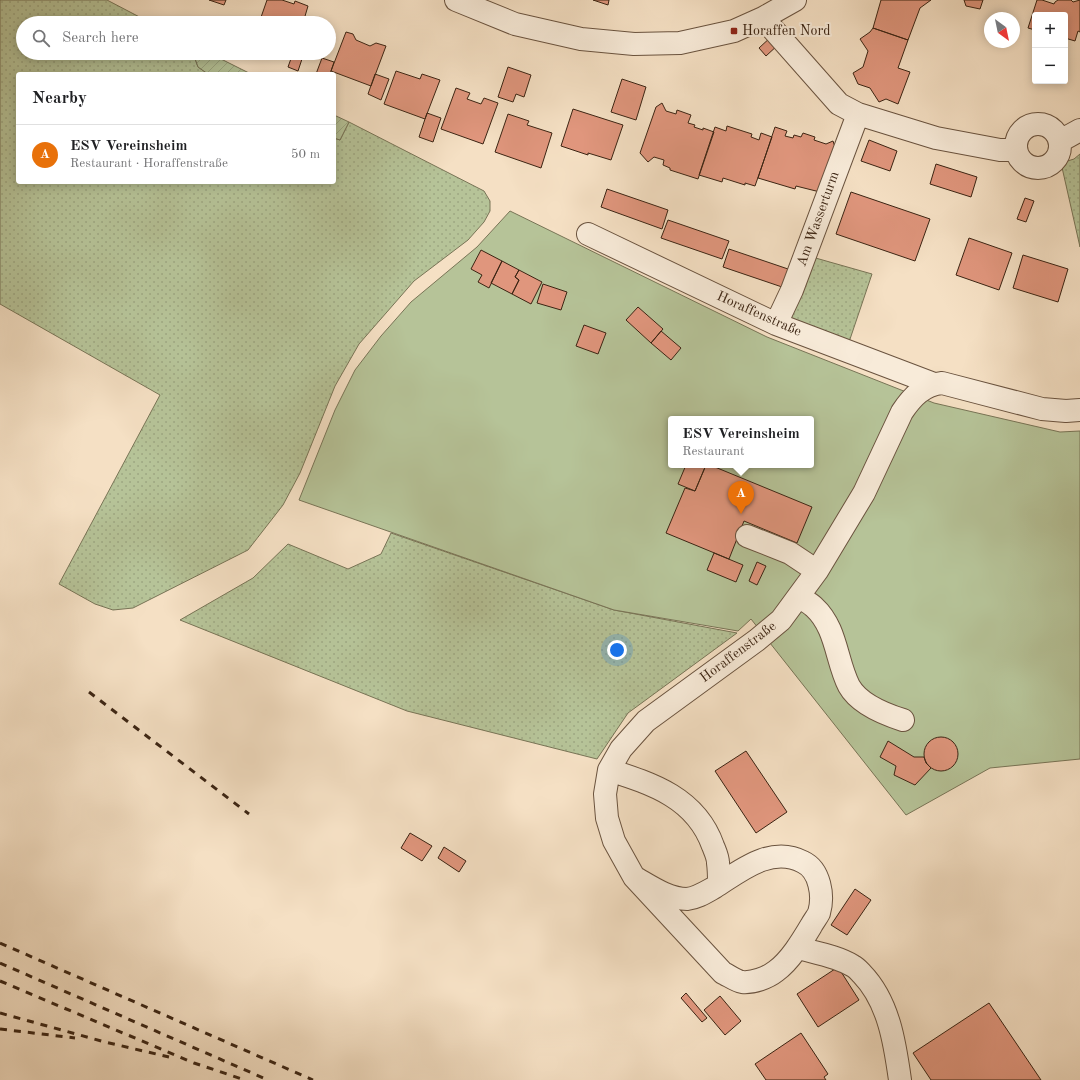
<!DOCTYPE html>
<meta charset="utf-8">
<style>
body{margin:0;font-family:"Old Standard TT",serif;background:#f2f2f2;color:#202124}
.controls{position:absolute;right:12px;top:12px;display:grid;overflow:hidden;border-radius:4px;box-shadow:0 2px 10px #0003}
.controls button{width:36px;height:36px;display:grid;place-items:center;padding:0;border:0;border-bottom:1px solid #e0e0e0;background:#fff;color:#202124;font:20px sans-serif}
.compass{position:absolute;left:984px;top:12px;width:36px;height:36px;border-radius:50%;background:#fff;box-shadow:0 2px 10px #0003;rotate:147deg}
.you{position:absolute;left:617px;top:650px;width:14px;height:14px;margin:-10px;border:3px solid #fff;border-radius:50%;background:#1a73e8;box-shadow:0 0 0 6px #1a73e833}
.badge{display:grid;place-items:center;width:26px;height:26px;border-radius:50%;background:#0f766e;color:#fff;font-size:13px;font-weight:700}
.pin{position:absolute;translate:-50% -33px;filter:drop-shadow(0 1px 2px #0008)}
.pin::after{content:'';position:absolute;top:21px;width:14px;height:12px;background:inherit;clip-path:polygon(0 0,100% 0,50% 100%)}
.popup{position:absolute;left:668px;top:416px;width:146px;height:52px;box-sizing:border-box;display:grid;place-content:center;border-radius:4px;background:#fff;filter:drop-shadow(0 1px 3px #0005);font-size:13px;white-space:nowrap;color:#757577}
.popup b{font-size:15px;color:#202124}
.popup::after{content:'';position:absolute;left:50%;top:100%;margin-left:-8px;border:8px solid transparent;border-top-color:#fff}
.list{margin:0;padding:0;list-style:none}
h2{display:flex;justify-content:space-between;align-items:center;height:52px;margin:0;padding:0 16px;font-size:17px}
h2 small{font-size:13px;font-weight:400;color:#757577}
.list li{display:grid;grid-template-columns:26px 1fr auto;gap:12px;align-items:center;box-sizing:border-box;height:60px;padding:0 16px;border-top:1px solid #e0e0e0}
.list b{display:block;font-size:15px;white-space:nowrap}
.list p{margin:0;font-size:13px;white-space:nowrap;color:#757577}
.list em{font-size:13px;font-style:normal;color:#757577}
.icon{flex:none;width:22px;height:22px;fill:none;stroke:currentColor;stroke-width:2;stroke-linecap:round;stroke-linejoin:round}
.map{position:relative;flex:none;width:1080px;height:1080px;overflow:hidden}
.search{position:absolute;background:#fff;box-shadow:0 2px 10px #0003;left:16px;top:16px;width:320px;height:44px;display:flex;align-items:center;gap:10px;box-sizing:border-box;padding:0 14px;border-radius:22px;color:#757577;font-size:15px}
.panel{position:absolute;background:#fff;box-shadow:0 2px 10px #0003;left:16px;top:72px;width:320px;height:112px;border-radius:4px}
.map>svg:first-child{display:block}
</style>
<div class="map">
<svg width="1080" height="1080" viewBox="0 0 1080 1080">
<defs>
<pattern id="grass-dots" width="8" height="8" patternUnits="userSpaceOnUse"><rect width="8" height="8" fill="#b6c398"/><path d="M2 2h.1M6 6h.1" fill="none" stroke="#9da782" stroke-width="1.8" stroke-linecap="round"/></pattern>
<pattern id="garden-furrows" width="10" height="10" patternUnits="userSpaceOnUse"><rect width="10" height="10" fill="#b6c398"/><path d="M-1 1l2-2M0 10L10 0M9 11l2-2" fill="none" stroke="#9da782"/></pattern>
</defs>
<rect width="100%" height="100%" fill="#f5e0c4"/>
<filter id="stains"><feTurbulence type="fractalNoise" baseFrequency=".005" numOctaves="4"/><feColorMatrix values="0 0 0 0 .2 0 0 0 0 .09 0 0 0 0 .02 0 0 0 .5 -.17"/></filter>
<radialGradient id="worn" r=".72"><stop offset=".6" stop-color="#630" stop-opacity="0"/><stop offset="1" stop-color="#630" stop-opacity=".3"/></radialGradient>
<path fill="url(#grass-dots)" stroke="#787456" d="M0,0h107l44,23h-128v30h170l5,14 10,7h-190v108h316v-44l6,2 9,-18 135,69 6,10v10l-6,11 -16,18 -54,41 -55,63 -24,42 -35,87 -17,32 -35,45 -115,58 -20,2 -18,-6 -36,-20 101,-189 -160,-91z
M1080,154v93l-19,-84 13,-4z
M805,255l67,19 -26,77 -70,-26z
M391,533l223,77 123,23 -109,80 -31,46 -190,-48 -227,-91 73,-42 35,-34 60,25 33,-15z"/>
<path fill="url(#garden-furrows)" stroke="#787456" d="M193,53h16l42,21h-43l-10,-7z
M334,115l15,7 -9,18 -6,-2z"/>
<path fill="#b6c398" stroke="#787456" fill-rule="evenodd" d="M510,211l257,126 167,66 126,29 20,-1v328l-90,9 -84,47 -155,-196 -13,12 -124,-21 -315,-110 36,-90 20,-40 26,-34 30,-34 66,-55zM671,419h140v46h-140z"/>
<path fill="#e0967d" stroke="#3b2413" d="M209,0h17l-2,5z
M267,0h15l12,4 1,-3 13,5 -5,17h-44z
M593,0h16l-1,5z
M881,0h50l-11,8 -12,32 -35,-12z
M964,0h19l-3,9 -14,-3z
M1037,0h5l12,4 1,-2 3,-2h13l2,2 7,-2v32l-2,-1 -3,10 -10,-3v-23h-30v15l-7,-2z
M873,28l35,12 -10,28 12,4 -12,32 -12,-5 -7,3 -9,-14 -12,-4 -5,-11 10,-6 5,-16 -8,-12 10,-7z
M346,32l7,2 3,6 14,6 6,-3 10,3 -15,40 -40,-15z
M772,36l7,8 -13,12 -7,-8z
M293,53h11l-6,18 -10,-4z
M322,58l12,4 -4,12h-14z
M508,67l23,8 -7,22 -8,-3 -3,8 -15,-5z
M396,71l24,8 2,-5 18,6 -15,39 -41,-15z
M375,74l14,5 -8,21 -13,-6z
M622,79l24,8 -10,33 -25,-8z
M456,88l14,5 -3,6 14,5 3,-6 14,5 -15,41 -42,-15z
M662,103l4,8 10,3 1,-4 14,5 -3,8 7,2 -1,2 9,3v-2l11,4 -16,47 -28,-9v-2l-7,-3 1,-5 -10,-3 -6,5 -8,-9 16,-46z
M573,109l50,16 -12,35 -23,-7v2l-27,-9z
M427,113l14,5 -8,24 -14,-5z
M508,114l21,7 -2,4 25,8 -11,35 -46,-16z
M727,126l25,8 -1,3 8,3 2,-7 11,4 -17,49 -10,-3v2l-22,-7 -1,4 -23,-7 16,-48 11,4z
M775,127l12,4 -2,5 8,2 1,-3 7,2 2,-4 12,4 -1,3 12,4 7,-3 2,6 -15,45 -24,-6 -1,3 -37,-11z
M869,140l28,11 -7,20 -29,-10z
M936,164l41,13 -6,20 -41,-13z
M607,189l61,21 -6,19 -61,-22z
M851,192l79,27 -15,42 -79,-27z
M1025,198l9,3 -8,21 -9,-3z
M668,220l61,21 -7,18 -61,-21z
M969,238l43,15 -13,37 -43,-15z
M729,249l62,21 -6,18 -62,-21z
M481,250l21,11 -13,27 -11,-6 4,-7 -11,-6z
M1023,255l45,14 -10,33 -45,-14z
M502,261l17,9 -4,7 4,3 -7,14 -21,-11z
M519,270l23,12 -11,22 -19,-10 7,-14 -4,-3z
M543,284l24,8 -6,18 -24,-7z
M638,307l25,22 -12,14 -25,-23z
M584,325l22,8 -8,21 -22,-8z
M661,331l20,17 -10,12 -20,-17z
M686,465h20l-11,26 -17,-7z
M706,465h4l102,42 -15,36 -53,-22 -15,38 -63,-26 19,-45 10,3z
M714,553l29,12 -7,17 -29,-12z
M757,562l9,4 -9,19 -8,-4z
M924 754a17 17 0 1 1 34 0a17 17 0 1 1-34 0Z
M888,741l26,16h10l2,6 5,5 -16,17 -21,-10 2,-9 -16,-9z
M746,751l41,61 -31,21 -41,-62z
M410,833l22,13 -10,15 -21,-13z
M444,847l22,14 -7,11 -21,-14z
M855,889l16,11 -24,35 -16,-10z
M838,967l21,33 -41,27 -21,-33z
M686,993l21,25 -5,4 -21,-24z
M720,996l21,25 -16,14 -21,-25z
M989,1003l52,77h-110l-18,-27z
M801,1033l27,41 -4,3 2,3h-60l-11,-16z"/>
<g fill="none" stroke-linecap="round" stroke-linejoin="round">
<g stroke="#6a533f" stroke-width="24">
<path id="minor" d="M456,0l59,24 66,15 53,5 46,-1 54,-12 29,-13 32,-18
M763,18l76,86 19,10
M1016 146a22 22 0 1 1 44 0a22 22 0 1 1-44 0Z
M1060,141l20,-11
M588,234l188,90 158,60
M776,324l16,-34 66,-176 78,24 64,12h16
M747,536l43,17 27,18
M799,597c5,3 11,6 15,10 23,21 22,54 35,79 10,18 35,28 54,34
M609,770c44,14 87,28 104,76 2,5 5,11 5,17 1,7 1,14 1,21
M634,877c16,9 34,22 53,22 10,-1 19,-7 28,-12 25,-16 56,-42 88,-25 17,8 21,34 16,51 -2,4 -6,9 -8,13 -9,15 -21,35 -35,45 -9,7 -23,12 -34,11 -6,-1 -14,-7 -19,-9l-89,-96 -20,-36 -7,-23 -2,-24 4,-24 12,-21 25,-28 111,-81 24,-20 36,-49 47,-78 38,-81c10,-15 21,-27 40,-29l100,26 24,2 14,-1
M798,948c18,5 39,8 55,18 4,2 7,6 9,8 27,28 33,70 38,106"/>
</g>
<use href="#minor" stroke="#f8ebd9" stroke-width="22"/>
<path stroke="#3b2413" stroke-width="3" stroke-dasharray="7 7" stroke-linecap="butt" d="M89,692l160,122
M0,943l313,137
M0,963l268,117
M0,981l194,82 51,17
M0,1013l105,29 64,15
M0,1029l75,9"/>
</g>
<rect fill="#8f2418" stroke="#f8ebd9" stroke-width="1.5" x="730" y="27" width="8" height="8" rx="2"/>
<g text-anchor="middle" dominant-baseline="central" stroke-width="4" stroke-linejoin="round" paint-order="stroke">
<g font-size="14" fill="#3b2413" stroke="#f8ebd9" text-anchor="start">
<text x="742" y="31">Horaffen Nord</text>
</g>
<g font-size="14" fill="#3b2413" stroke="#f8ebd9">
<text transform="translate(818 219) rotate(-70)">Am Wasserturm</text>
<text transform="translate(759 314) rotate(24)">Horaffenstraße</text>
<text transform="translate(738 652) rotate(-37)">Horaffenstraße</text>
</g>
</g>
<rect width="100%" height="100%" filter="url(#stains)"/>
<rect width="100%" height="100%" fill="url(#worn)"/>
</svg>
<div class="controls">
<button>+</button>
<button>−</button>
</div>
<svg class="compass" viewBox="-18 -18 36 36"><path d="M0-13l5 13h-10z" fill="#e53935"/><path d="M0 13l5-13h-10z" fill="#757577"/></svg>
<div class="you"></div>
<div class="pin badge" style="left:741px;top:514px;background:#e8710a">A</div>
<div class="popup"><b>ESV Vereinsheim</b>Restaurant</div>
<div class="search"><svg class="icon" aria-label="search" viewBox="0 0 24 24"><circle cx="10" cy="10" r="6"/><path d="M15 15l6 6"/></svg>Search here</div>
<section class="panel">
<h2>Nearby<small></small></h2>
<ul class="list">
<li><span class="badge" style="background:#e8710a">A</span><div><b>ESV Vereinsheim</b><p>Restaurant · Horaffenstraße</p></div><em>50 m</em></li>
</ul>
</section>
</div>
